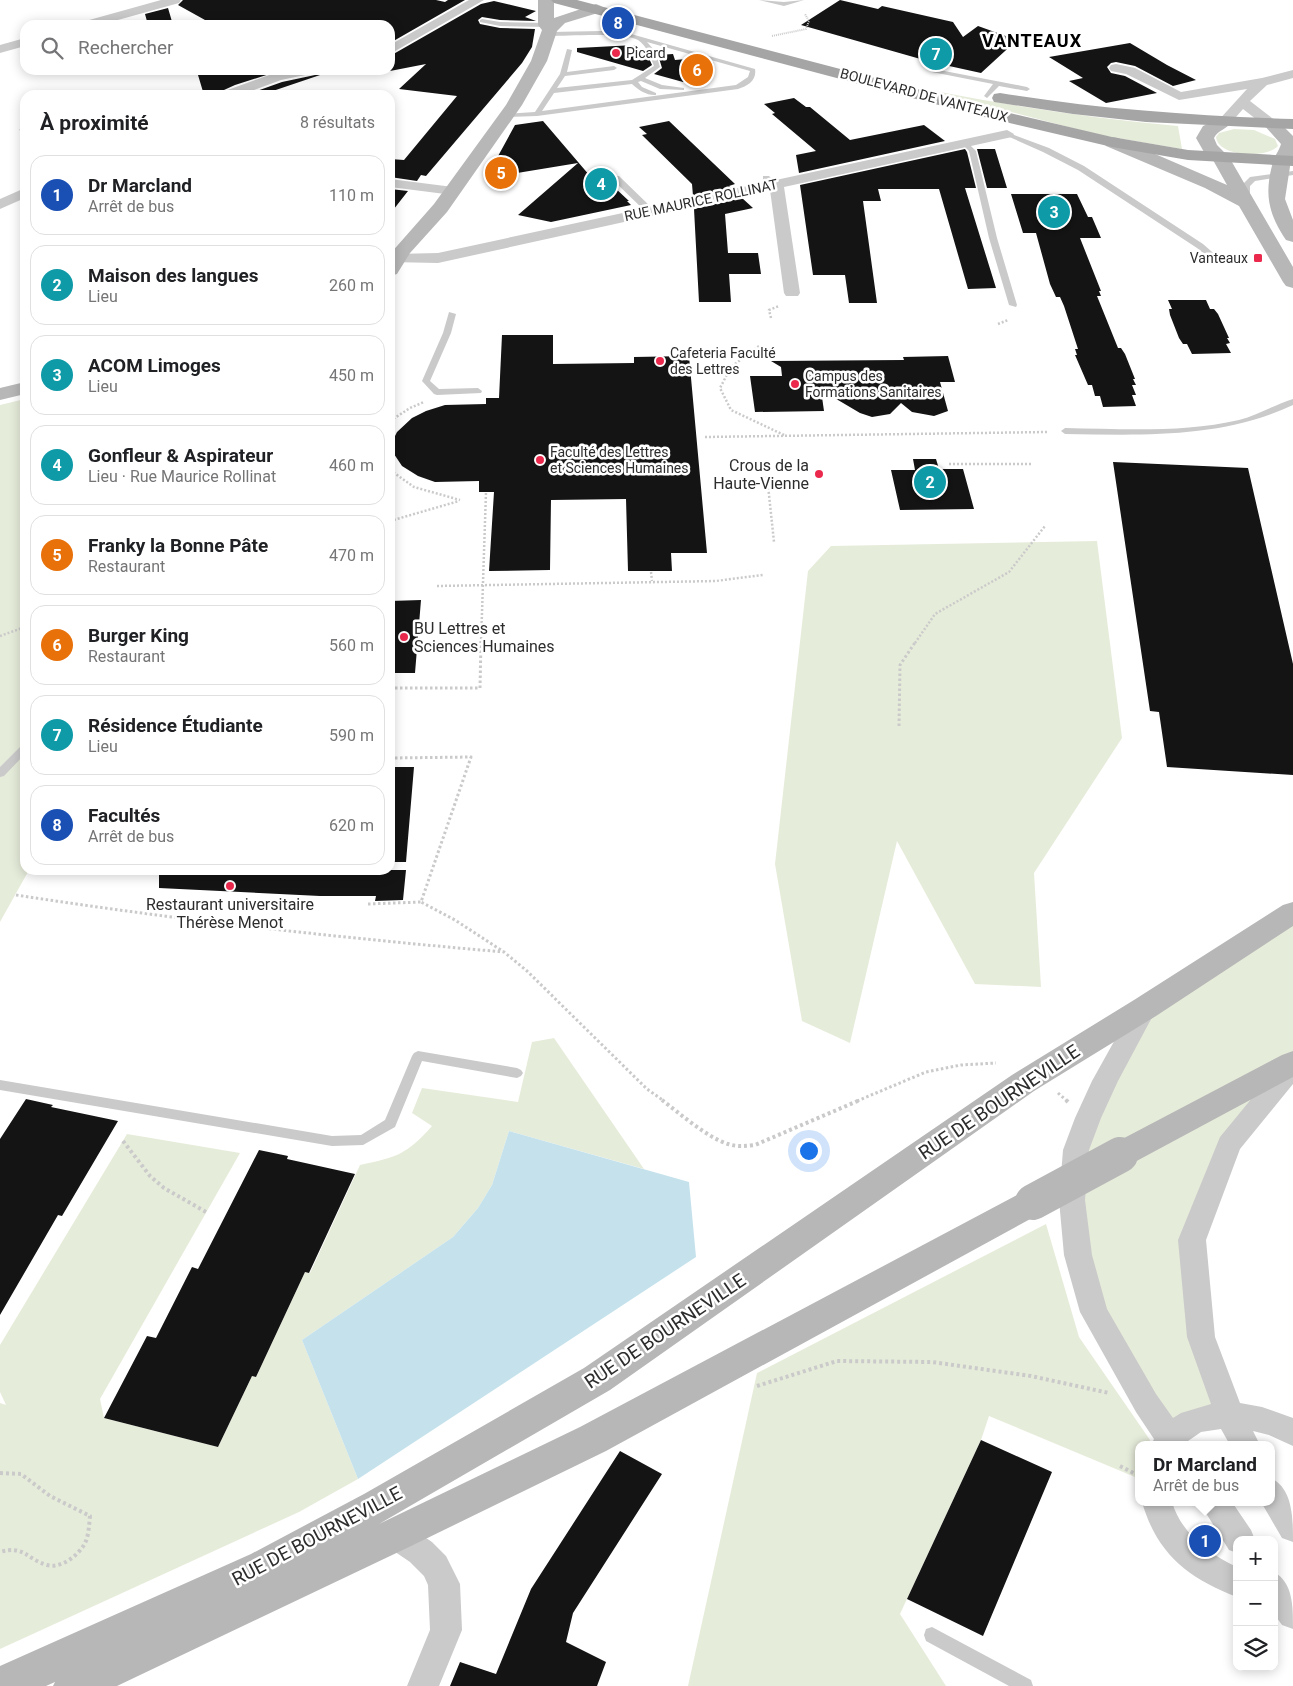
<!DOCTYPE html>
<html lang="fr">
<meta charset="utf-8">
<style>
body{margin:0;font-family:Roboto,sans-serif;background:#f6f6f6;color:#202124}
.controls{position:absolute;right:15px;bottom:15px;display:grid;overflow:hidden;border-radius:10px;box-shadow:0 2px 12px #0003}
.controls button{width:45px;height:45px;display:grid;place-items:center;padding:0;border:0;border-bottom:1px solid #e0e0e0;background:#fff;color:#202124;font:25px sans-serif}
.you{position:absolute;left:808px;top:1150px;width:18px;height:18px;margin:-12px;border:4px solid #fff;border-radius:50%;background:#1a73e8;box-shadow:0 0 0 8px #1a73e833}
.badge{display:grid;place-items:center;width:32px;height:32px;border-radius:50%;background:#2563eb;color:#fff;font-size:16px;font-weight:700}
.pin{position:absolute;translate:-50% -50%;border:2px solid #fff;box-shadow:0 1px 5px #0006}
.popup{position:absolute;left:1135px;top:1441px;width:140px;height:65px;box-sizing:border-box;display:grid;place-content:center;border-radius:10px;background:#fff;filter:drop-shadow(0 1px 4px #0005);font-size:16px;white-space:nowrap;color:#757577}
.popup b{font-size:19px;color:#202124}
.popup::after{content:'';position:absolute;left:50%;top:100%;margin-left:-10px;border:10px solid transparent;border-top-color:#fff}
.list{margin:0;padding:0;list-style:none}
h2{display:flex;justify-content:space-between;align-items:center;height:65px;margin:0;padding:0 20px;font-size:21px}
h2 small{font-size:16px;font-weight:400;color:#757577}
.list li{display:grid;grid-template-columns:32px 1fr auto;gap:15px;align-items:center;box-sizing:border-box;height:80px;margin:0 10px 10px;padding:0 10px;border:1px solid #e0e0e0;border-radius:15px}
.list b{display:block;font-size:19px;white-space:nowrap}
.list p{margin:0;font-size:16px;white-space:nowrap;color:#757577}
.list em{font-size:16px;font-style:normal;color:#757577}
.icon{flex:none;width:28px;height:28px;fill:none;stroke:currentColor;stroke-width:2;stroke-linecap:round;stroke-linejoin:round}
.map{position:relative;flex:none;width:1293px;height:1686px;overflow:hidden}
.search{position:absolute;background:#fff;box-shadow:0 2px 12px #0003;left:20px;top:20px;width:375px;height:55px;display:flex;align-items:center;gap:12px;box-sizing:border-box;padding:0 18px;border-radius:15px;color:#757577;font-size:19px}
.panel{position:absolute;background:#fff;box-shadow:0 2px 12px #0003;left:20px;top:90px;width:375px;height:785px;border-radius:15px}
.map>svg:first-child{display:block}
</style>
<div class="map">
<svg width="1293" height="1686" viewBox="0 0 1293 1686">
<rect width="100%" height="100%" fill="#fff"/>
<path fill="#e6ecda" d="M940,92c79,15 158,27 238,34l4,23 -83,-14 -161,-42z
M1234,129l20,1 21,9 3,7c-12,13 -60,11 -62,-9l3,-4z
M25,399v471h4l-29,52v-517z
M1097,541l25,197 -88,135 7,114 -66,-3 -78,-143 -47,202 -48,-22 -27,-157 33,-293 23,-25z
M1293,912v154l-64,78 -37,96 37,174 -59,24 -76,-126 -18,-162 69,-142z
M554,1038l90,131 -135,-38 -17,54 -14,23 -25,29 -151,103 56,139 -59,33 -299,137v-246l6,2 -6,-13v-47l127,-211 113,19 -140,246 4,19 114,29 34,-71 4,1 49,-105 5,1 50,-108c37,-8 46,-10 72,-39l-20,-13 10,-25 96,14 14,-60z
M1046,1224l33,113 71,103 -2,5h-9v22l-4,10 -146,-61 -8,24 -81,174 46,72h-258l69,-313z"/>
<path fill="#c5e2ec" d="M509,1131l180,51 7,75 -338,222 -56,-139 151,-103 25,-29 14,-23z"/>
<path fill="#141414" d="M183,0h253l9,2 3,-2h17l-75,43v-18h-176l-36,-20z
M840,0l38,9 4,-3 71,16 10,15 15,-11 39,14 -36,33 -50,-11 -130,-37z
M494,1l42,10 -11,6 11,4 -36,-1 -18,-3 -4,3 2,4 20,4 35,1 -3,18 -10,16 -96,113 -5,-1 -4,6 -27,-4v-18l14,1 53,-64 -58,-7 27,-25 -36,7v-15l91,-52z
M168,8l5,17h-25l-3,-11z
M1130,43l37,22 29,15 -23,6 -38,-20 -19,-4 -5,1 -4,4 4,6 14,3 32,17 -51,10 -37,-22 14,-3 -34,-21z
M635,45l13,11 4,9 -9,6 -66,-19v-4z
M673,54l2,6 22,-2 17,5 -31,19 -29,-8 8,-6 -4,-13z
M205,70h77l-47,15 -22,10h-9l-6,-20 15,-1z
M319,70h3l1,4 -62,21 -10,-2 31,-11 33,-7z
M794,98l12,9h4l40,33 74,-15 21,16 -146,32 -3,-18 20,-4 -44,-37 3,-1 -11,-9z
M543,121l47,55 10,-2 29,27h-2l4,4 -80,17 -33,-7 60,-52 -92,15 29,-53z
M669,121l66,63 -6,2 2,2 -38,8 -1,-12 -50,-49 5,-1 -8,-7z
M965,149l2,3 9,36h-11l31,100 -28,1 -29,-100h-61l3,12h-18l14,102h-28l-4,-28h-32l-13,-90z
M977,149h18l12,39h-20z
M390,189l18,2 -18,23z
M1011,194h66l11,23h4l9,21h-21l21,53h-2l2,5h-4l21,52h3l4,6 10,25h-2l3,6h-4l4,10h-4l4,11 -33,1 -3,-11h-5l-3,-11h-4l-13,-30h2l-2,-6h3l-14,-43 -4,-9h-4l-6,-13 -14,-51h-13z
M742,198l11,10 -28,6 3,39h30l3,21h-32l2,28h-32l-5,-93z
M1168,300h38l4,9h4l4,5 11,24h-2l3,5 -4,1 5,9 -39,1 -5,-10h-4l-4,-6 -9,-23 -1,-6h3z
M502,335h51v29l81,-1v-6l55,-1 18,197h-36l1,18h-44l-2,-72 -75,1 -1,70 -61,1 5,-79h-15v-11l-44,1 -17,-6 -16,-10 -8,-12 -2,-12 5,-10 15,-14 14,-7 19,-6 41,-1v-6h13z
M948,356l7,26h-15l8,29 -14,5 -22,-4 -11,-9 -11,11 -18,3 -12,-4 -39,-23 3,21 -69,1 -5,-36h32l-1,-9 -10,-6 133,-1 -1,-3z
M913,459h23l3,10h24l11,40 -74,1 -9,-40h24z
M1113,462l135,6 45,196v111l-126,-8 -8,-55 -9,-1z
M421,600l-6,73h-25v-72z
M390,767h24l-8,95h-16z
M159,870h247l-3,30 -28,1 1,-5h-56l-161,-8z
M26,1099l27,6 -2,2 67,14 -56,95 -4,-1 -58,100v-176z
M259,1150l29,6 -1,3 68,15 -46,99 -4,-1 -49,105 -4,-1 -34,71 -114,-29 43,-82 9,2 36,-71 6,2z
M981,1440l71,32 -69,164 -76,-37z
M620,1451l42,23 -89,139 -7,29 40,20 -9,24h-147l10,-24 36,12 35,-85z"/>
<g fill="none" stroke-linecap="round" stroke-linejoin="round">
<path stroke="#cacaca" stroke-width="2" stroke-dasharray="1 1" stroke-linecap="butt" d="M772,36l34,-7 3,-8 -4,-7"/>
<path stroke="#cacaca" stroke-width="2.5" stroke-dasharray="2 2" stroke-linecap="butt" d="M771,318l-2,-8 10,-4
M998,324l10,-4
M759,346l-28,21 -11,21 11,22 53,25
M390,421l20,-13 14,-6
M705,437l342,-5
M949,464h84
M390,470l24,17 46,13
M767,476l7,66
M390,521l69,-20
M651,572l1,9
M437,586l279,-5 47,-6
M0,636l25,-9
M481,643l5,-151
M915,643l20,-29 74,-42 36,-46"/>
<path stroke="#cacaca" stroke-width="3" stroke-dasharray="2.5 2.5" stroke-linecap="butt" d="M390,688h90l1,-47
M899,726l1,-61 16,-24
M390,758l81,-1 -50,145 34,18 49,32 23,19 120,118 17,12
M16,895c162,25 325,43 488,57
M368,904l53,-2
M1058,1093l9,8
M857,1101l69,-29 35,-7 35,-2"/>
<path stroke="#cacaca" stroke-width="4" stroke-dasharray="3 3" stroke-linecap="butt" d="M662,1100c17,13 46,38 66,44 9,3 17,2 27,1l105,-45
M1066,1100l2,2
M123,1141l27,35 14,12 42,24
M757,1386l80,-25 95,1 99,14 78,17
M1120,1466l19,10
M0,1473l21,1 29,22 40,20c-1,9 -1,19 -5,27 -6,12 -24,26 -38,22 -21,-6 -22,-20 -47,-13"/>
<path fill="#cacaca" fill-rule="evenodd" d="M759,0l25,2 20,-2 -20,6z
M482,19l18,3 46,1 3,2 -3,2 -46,-1 -20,-4v-2z
M602,31l29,3 124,35c2,11 -7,17 -17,20l-201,27 -33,1v-2l2,-1 29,-2 25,-38 7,-25 5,1 -5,22 47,-6 3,2 -3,2 -49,6 -8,12 75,-8 22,-14c-4,-10 -7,-20 -16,-26 -13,-8 -71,-4 -88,-4l-3,-2 3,-2zM647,42l103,29 -2,6 -12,8 -194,26 12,-18 78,-9c6,6 16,12 24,11v-2l-14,-6 -4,-5 3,-1 19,8 24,1v-2l-22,-3 -17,-7 15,-11 -5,-16z
M934,69l93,18 3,2 -3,2 -28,-5 -12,12 -3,-2 9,-12 -61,-12v-2z
M25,128v4l-6,-2 1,-1z
M1005,133h4l40,15 35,18 119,78 16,14 -7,2 -15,-12 -119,-78 -35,-18 -38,-17z
M963,142h4l9,9 21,87 20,67 -1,2 -7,-2 -20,-67 -20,-87 -8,-8z
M1293,171v4l-38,6 -5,5v15l-4,2 -4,-2v-16l8,-8z
M613,176h6l34,33v4h-6l-34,-33z
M763,176h6l8,8 -7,2 -7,-6z
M449,312l7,2 -5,19 -21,48 9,8 39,-1 4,3 -1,2 -44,2 -3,-1 -12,-13 21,-48z
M1293,399v6c-72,34 -150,30 -228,29l-4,-3 4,-3c58,1 117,5 174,-8 19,-5 35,-15 54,-21z
M25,745v9l-21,22 -4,1v-10l21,-21z
M418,1051l99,17 4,2 2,3 -2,3 -4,2 -95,-17 -27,66 -32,18 -31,1 -332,-56v-10l332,56 29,-1 24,-15 27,-64 2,-3z
M932,1627l99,53 2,6h-24l-83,-45 -2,-6 2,-6z"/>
<path fill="#cacaca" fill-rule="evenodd" d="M161,0h20l-2,3 -79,22h-20l2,-3z
M469,0h15l-94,54v-9z
M25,38v8l-25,7v-8z
M1116,64l19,4 46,24 81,-14 31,-8v8l-26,7 -17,16 26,20 2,3 -2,3h-10l-23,-18 -14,16 -5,1 -7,-4 30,-33 -68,11 -53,-26 -15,-3 -2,-3 2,-3z
M291,70h26l-2,3 -34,7 -41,15h-20l2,-3 50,-18z
M1007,130l7,4 -2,3 -228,50 16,106 -2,3h-12l-2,-3 -14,-103 -332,73 -48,-1v-6l5,-2 43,-1z
M390,179l63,8 5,1 2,3 -2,3 -5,1 -63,-8z
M25,188v10l-25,11v-10z
M1145,999l9,3 3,6 -39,73 -17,37 -12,32 -4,50 7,55 15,54 49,85 17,24 8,-5 30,-9 -24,-67 -9,-97 42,-103 64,-78 9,-3v28l-53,65 -34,91 9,97 25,66 22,4 31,11v28l-24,-11 -16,-4 7,14h-30l-9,-16 -20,3 -13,9 2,4h-39l3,-6 -18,-27 -56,-100 -16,-57 -5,-55 4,-50 12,-32 17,-37 44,-79z
M1271,1478c22,11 22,40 22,64l-11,-4 -21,-36h10z
M1142,1502h30c9,31 37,52 65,65v30c-49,-19 -80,-43 -95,-95z
M1199,1502h33l19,28 4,10h-18v13l-8,-3z
M396,1521l11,4 25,17 14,14 14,28 2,46 -23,56h-32l23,-56 -2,-45 -4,-9 -14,-14 -25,-17 -4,-10 4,-10z
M1274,1572c19,11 19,33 19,57l-11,-4 -8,-11z"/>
<path fill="#b7b7b7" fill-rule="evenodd" d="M538,0h16v18l42,-14 5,2 3,3 -3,3 -36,11 -8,8 -10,30 -25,44 -75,107 -37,41 -13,21 -7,2v-22l44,-50 72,-99 25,-44 11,-31 -4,-5z
M1224,117l6,1 2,4c-5,7 -14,8 -18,16l3,7 12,12 64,110v21l-7,-2 -3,-4 -44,-76 -34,-18 -99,-42 -3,-4 3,-4 6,-1 6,1 109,47 -14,-25 -9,-8 -8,-14 7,-12z
M1271,119l6,1 16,16v21l-2,3 -6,39 8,21v22l-7,-2c-18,-27 -22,-46 -13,-78 2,-7 6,-11 8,-18l-18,-20 2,-4z
M25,382v12l-25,6v-12z
M1293,902v24l-137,90 -122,75 -424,299 -231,134 201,-97 441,-234 12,-4 12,4 4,9 -4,9 -439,240 -197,96 -292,139h-64l2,-4 -9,4h-46v-20l251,-112 113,-60 220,-126 428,-293 122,-75 149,-95z
M1293,1051v26l-162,87 -11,4 -11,-4 -5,-9 5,-9 173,-91z"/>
<path fill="#a5a5a5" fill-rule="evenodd" d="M551,0h26l416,109 119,28 76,13 105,6v10l-105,-6 -76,-13 -128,-30 -430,-114z
M1000,93c97,16 195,23 293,26v10l-147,-7 -73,-8 -79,-12 -2,-4 2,-4z"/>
<path stroke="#b7b7b7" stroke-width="36" d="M1033,1202l87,-47"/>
</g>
<g fill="#eb294d" stroke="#fff" stroke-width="2">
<circle cx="616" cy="53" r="5"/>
<rect x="1253" y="253" width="10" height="10" rx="2.5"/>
<circle cx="660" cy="361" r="5"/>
<circle cx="795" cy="384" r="5"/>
<circle cx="540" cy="460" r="5"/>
<circle cx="819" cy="474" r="5"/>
<circle cx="404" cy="637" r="5"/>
<circle cx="230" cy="886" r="5"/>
</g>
<g text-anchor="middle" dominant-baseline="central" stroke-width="5" stroke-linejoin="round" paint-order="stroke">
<g font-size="14" fill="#2d2d2d" stroke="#fff" text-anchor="start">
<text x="626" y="53">Picard</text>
<text x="1248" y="258" text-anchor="end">Vanteaux</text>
<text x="670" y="353">Cafeteria Faculté<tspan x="670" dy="16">des Lettres</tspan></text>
<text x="805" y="376">Campus des<tspan x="805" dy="16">Formations Sanitaires</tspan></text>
<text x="550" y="452">Faculté des Lettres<tspan x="550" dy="16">et Sciences Humaines</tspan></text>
</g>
<g font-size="14" fill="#2d2d2d" stroke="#fff">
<text transform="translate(924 95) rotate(15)">BOULEVARD DE VANTEAUX</text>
<text transform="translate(701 200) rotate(-12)">RUE MAURICE ROLLINAT</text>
</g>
<g font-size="16" fill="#2d2d2d" stroke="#fff" text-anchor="end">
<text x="809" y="465">Crous de la<tspan x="809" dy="18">Haute-Vienne</tspan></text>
<text x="414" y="628" text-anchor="start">BU Lettres et<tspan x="414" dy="18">Sciences Humaines</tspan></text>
<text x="230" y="904" text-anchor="middle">Restaurant universitaire<tspan x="230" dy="18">Thérèse Menot</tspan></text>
</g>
<g font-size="18" font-weight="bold" letter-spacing="1" fill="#000" stroke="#fff">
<text x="1032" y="40">VANTEAUX</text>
</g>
<g font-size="19" fill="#2d2d2d" stroke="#fff">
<text transform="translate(999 1102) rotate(-34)">RUE DE BOURNEVILLE</text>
<text transform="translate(665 1331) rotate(-34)">RUE DE BOURNEVILLE</text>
<text transform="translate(317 1536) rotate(-28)">RUE DE BOURNEVILLE</text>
</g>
</g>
</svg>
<div class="controls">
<button>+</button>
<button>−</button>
<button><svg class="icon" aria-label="layers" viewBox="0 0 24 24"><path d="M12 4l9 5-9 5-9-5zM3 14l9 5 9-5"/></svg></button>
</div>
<div class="you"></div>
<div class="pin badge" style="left:1205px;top:1541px;background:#1a4fb4">1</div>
<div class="popup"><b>Dr Marcland</b>Arrêt de bus</div>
<div class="pin badge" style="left:930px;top:482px;background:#0f9aa8">2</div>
<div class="pin badge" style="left:1054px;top:212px;background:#0f9aa8">3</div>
<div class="pin badge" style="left:601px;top:184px;background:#0f9aa8">4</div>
<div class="pin badge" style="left:501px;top:173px;background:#e8710a">5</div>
<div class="pin badge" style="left:697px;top:70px;background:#e8710a">6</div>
<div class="pin badge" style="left:936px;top:54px;background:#0f9aa8">7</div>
<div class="pin badge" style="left:618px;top:23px;background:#1a4fb4">8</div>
<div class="search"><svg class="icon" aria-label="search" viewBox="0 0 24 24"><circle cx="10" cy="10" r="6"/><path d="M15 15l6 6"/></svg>Rechercher</div>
<section class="panel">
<h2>À proximité<small>8 résultats</small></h2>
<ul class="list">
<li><span class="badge" style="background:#1a4fb4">1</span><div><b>Dr Marcland</b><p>Arrêt de bus</p></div><em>110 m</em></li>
<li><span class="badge" style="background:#0f9aa8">2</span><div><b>Maison des langues</b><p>Lieu</p></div><em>260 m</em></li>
<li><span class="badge" style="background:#0f9aa8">3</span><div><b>ACOM Limoges</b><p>Lieu</p></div><em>450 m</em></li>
<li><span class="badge" style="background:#0f9aa8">4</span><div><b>Gonfleur &amp; Aspirateur</b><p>Lieu · Rue Maurice Rollinat</p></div><em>460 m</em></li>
<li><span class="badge" style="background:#e8710a">5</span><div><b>Franky la Bonne Pâte</b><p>Restaurant</p></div><em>470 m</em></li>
<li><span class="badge" style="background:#e8710a">6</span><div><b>Burger King</b><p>Restaurant</p></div><em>560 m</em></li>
<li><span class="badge" style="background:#0f9aa8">7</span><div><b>Résidence Étudiante</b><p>Lieu</p></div><em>590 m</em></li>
<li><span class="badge" style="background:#1a4fb4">8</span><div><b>Facultés</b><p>Arrêt de bus</p></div><em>620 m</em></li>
</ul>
</section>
</div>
